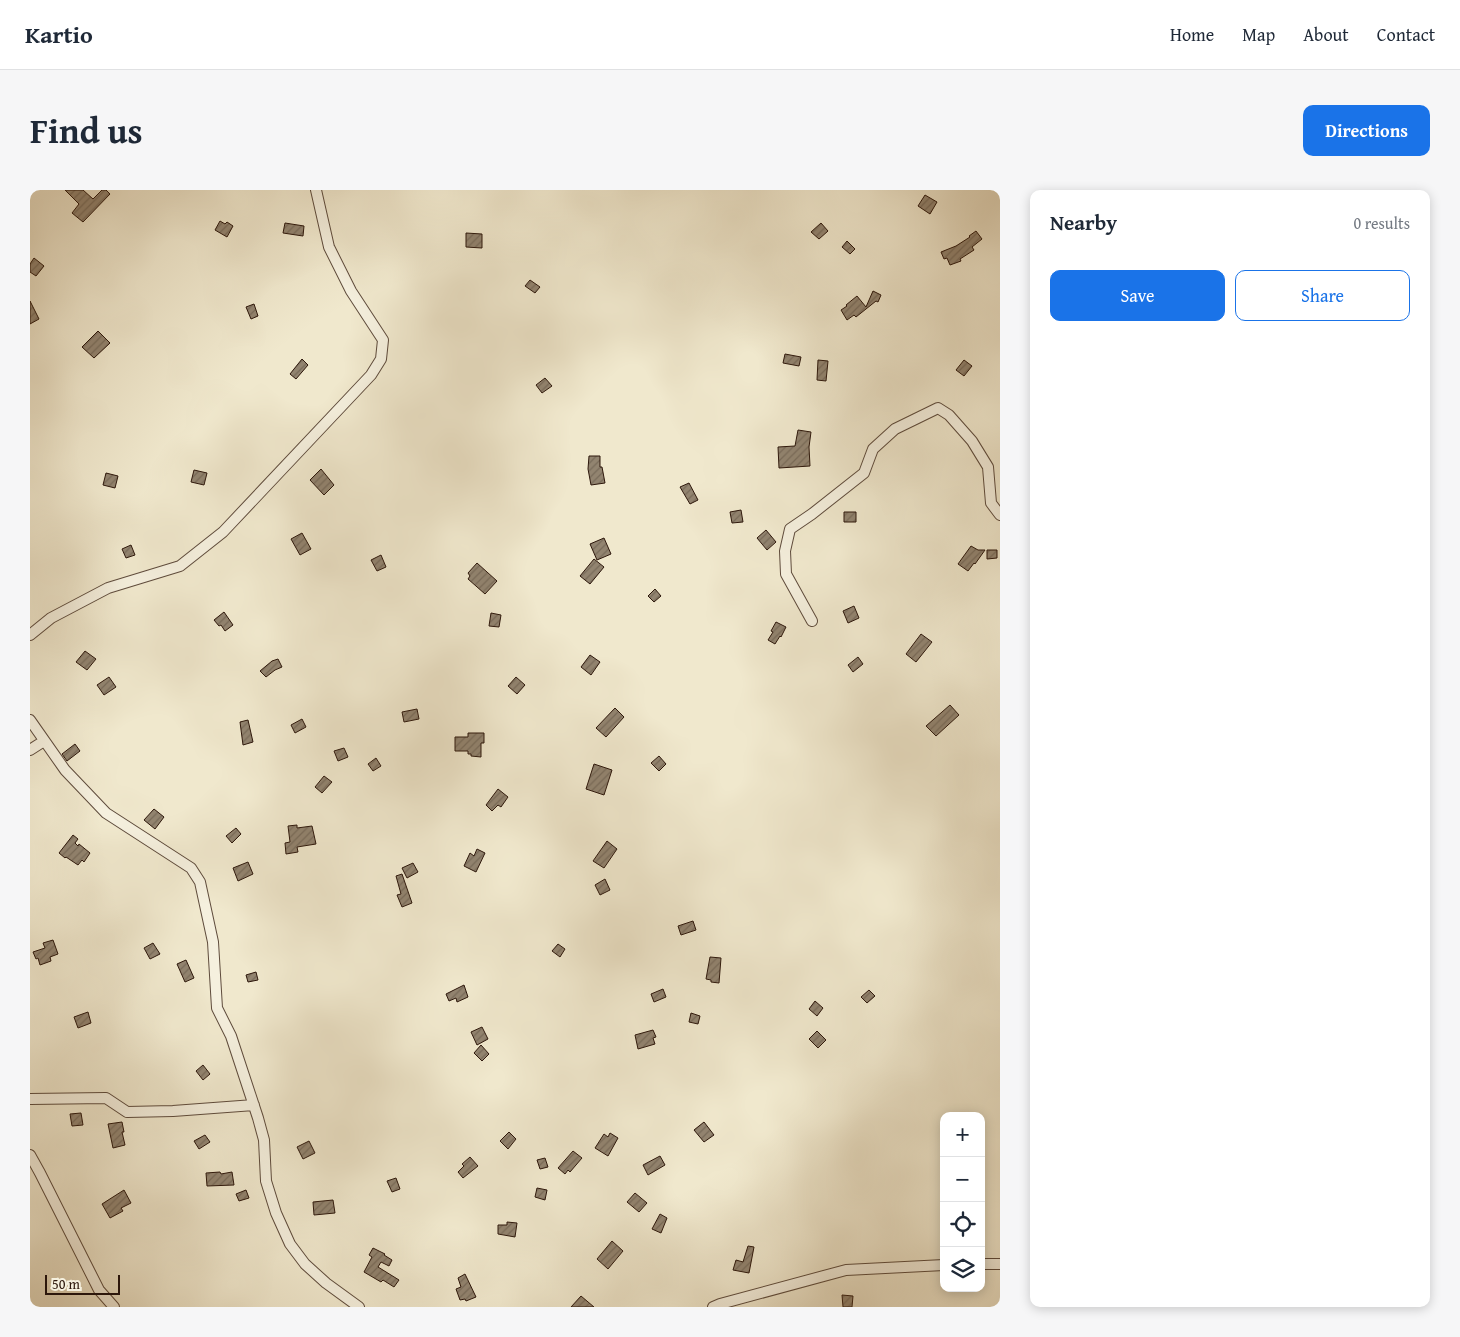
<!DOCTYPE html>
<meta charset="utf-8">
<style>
body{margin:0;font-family:"Gentium Book Plus",serif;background:#f6f6f7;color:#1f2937}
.controls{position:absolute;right:15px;bottom:15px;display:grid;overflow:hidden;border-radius:10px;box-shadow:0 2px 12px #0003}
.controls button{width:45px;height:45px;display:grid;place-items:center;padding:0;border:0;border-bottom:1px solid #e0e1e3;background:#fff;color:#1f2937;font:25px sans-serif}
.scale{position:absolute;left:15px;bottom:12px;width:75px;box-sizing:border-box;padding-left:5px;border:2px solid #2d170b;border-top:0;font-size:14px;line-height:18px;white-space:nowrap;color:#2d170b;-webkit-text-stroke:4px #f5f0de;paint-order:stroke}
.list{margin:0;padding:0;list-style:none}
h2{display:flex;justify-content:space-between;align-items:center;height:65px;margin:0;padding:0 20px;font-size:21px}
h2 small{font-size:16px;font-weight:400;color:#747a83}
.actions{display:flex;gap:10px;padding:15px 20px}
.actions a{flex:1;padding:11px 0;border:1px solid #1a73e8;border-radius:10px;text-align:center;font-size:18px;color:#1a73e8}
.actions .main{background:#1a73e8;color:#fff}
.icon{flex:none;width:28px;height:28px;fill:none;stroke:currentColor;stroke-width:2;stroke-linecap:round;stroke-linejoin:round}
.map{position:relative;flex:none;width:970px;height:1117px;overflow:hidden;border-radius:10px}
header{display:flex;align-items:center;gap:30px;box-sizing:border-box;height:70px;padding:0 25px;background:#fff;border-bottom:1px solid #e0e1e3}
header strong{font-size:24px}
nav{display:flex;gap:28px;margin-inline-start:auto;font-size:18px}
.intro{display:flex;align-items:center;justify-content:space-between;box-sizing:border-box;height:120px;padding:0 30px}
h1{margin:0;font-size:35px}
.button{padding:12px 22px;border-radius:10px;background:#1a73e8;color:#fff;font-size:18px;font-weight:700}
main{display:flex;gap:30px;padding:0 30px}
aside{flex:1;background:#fff;border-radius:10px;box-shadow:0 2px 12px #0003}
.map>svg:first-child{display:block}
</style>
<header>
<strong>Kartio</strong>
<nav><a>Home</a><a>Map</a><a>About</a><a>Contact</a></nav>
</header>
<div class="intro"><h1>Find us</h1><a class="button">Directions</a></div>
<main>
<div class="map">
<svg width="970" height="1117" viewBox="0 0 970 1117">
<defs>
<pattern id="building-hatch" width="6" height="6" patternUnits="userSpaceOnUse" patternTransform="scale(1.25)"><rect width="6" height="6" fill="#928470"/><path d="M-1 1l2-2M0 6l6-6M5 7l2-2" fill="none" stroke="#786b5a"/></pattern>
</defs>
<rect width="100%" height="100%" fill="#f0e8cd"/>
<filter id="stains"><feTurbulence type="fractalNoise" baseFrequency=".004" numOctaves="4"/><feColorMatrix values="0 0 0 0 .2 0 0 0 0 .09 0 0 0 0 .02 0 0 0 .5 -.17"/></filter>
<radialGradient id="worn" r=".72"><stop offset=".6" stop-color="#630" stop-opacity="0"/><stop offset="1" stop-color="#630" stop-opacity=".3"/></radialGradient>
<path fill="url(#building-hatch)" stroke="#2d170b" d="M35,0h18l10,9 9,-9h4l4,4 -27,28 -11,-9 7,-9z
M895,5l12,7 -7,12 -12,-8z
M190,31l5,3 2,-2 6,4 -6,11 -12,-7z
M255,33l19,3 -1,10 -20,-3z
M791,33l7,8 -9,8 -8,-7z
M946,41l6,8 -10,8 2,3 -14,9 1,2 -11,4 -3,-7 -3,1 -3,-7 15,-6 14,-9 -1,-1z
M436,43l16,1v14l-16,-1z
M817,51l8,8 -5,5 -8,-7z
M4,68l10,8 -8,10 -6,-4v-8z
M500,90l10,7 -5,6 -10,-7z
M843,101l8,4 -3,7 -2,-1 -20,16 -2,-2 -7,5 -6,-10 6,-4 -1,-1 11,-9 9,11z
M0,111l9,18 -9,5z
M224,114l4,12 -7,3 -5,-12z
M68,141l12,12 -16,15 -12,-11z
M755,164l16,3 -2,9 -16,-3z
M272,169l6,6 -12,14 -6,-5z
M788,170l10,1 -2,20 -9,-1z
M934,170l8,6 -8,10 -8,-6z
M515,188l7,8 -10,7 -6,-8z
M768,240l13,2 -2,15 1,19 -31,2 -1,-21 17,-1z
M559,266h11v11h2l3,16 -14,2 -3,-16z
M291,279l13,16 -10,10 -14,-15z
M164,280l13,3 -3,12 -13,-3z
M76,283l12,3 -3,12 -12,-3z
M659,293l9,17 -8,4 -10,-17z
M711,320l2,12 -11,1 -2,-11z
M814,322h12v10h-12z
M736,340l10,12 -9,8 -10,-12z
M272,343l9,16 -11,6 -9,-16z
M574,348l7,16 -14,6 -7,-16z
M101,355l4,10 -9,3 -4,-9z
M941,356l7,4h7l-10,14 -1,-1 -6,8 -10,-7z
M957,360h10v8l-10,1z
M351,365l5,12 -9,4 -6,-11z
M564,369l10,8 -14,17 -10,-8z
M447,373l20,18 -12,13 -17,-15 2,-3 -2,-3z
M625,399l6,7 -7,6 -6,-6z
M824,416l5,12 -11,5 -5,-12z
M194,422l9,13 -8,6 -4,-6 -2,1 -5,-6z
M461,423l10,2 -2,12 -10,-1z
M746,432l10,5 -5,10 -1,-1 -5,8 -7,-4 5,-8 -2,-1z
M891,444l11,8 -16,20 -10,-8z
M55,461l11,8 -9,11 -11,-8z
M560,465l10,7 -9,13 -10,-8z
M828,467l5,7 -10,8 -5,-7z
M248,469l4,8 -7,3 -9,7 -6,-6 12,-10z
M79,487l7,10 -12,8 -7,-10z
M486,487l9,8 -8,9 -9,-8z
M920,515l9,10 -23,21 -10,-10z
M585,518l9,9 -18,20 -10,-9z
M387,519l2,10 -15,3 -2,-10z
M272,529l4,8 -11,6 -4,-8z
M218,530l5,22 -10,3 -3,-23z
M438,543h16v10h-3v14l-10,-1v-2h-3v-3h-13v-14h13z
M45,554l5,7 -13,10 -5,-7z
M314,558l4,9 -10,4 -4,-10z
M629,566l7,8 -7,7 -8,-8z
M346,568l5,8 -8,5 -5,-7z
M564,574l18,6 -8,25 -18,-6z
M294,586l8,6 -10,11 -7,-6z
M468,599l10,8 -7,10 -3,-2 -6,6 -6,-6z
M124,619l10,8 -9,12 -11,-9z
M267,635v3l15,-2 4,18 -19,3 1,5 -12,2 -1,-11 5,-1 -2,-16z
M206,638l5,6 -9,9 -6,-7z
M43,645l5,4 -3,4 3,3 1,-2 11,9 -6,9 -2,-2 -4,5 -12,-8 -1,1 -6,-5z
M577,651l10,8 -13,19 -11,-7z
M447,659l8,4 -9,19 -12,-6 6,-13 4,3z
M218,672l5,12 -15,7 -5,-13z
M383,673l5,9 -11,6 -5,-10z
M372,684l10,29 -10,4 -5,-12 4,-1 -5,-18z
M575,689l5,11 -10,5 -5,-10z
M663,731l3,9 -15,5 -3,-9z
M23,750l5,14 -8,3 1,4 -11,4 -2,-7 -2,1 -3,-7 12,-4 -2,-5z
M123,753l7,11 -10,5 -6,-11z
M528,754l7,5 -5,8 -8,-6z
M680,767l11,1 -2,25 -8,-1v-2l-5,-1z
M156,770l8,18 -9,4 -8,-18z
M226,782l2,8 -10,2 -2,-7z
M434,795l4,12 -11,5 -1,-4 -7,3 -3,-7z
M633,799l3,8 -12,5 -3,-8z
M839,800l6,6 -8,7 -6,-6z
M785,811l8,7 -6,8 -8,-7z
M58,822l3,11 -13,5 -4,-11z
M661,823l9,3 -2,8 -9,-2z
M452,837l6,12 -11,6 -6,-13z
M623,840l3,7 -3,1 2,6 -17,5 -3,-14z
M787,841l9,9 -8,8 -9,-9z
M451,855l8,9 -7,7 -8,-8z
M173,875l7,9 -7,6 -7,-9z
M51,923l2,12 -11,1 -2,-12z
M92,932l2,10h-2l3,13 -12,3 -5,-24z
M674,932l10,13 -10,7 -10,-12z
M479,942l7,7 -8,10 -8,-8z
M580,943l8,5 -10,18 -13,-8 9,-14 4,3z
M175,945l5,7 -11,7 -5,-8z
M279,951l6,12 -12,6 -6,-12z
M543,961l9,7 -12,14 -2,-2 -3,4 -7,-6z
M630,966l5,9 -17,10 -5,-10z
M440,967l8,9 -15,12 -5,-6 6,-6 -2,-2z
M515,968l3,9 -8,2 -3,-9z
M190,982l1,2 11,-2 2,13 -27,1 -1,-13z
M366,988l4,11 -8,3 -5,-11z
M507,998l10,2 -2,10 -10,-3z
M94,1000l7,13 -10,5 2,3 -13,7 -8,-14z
M216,1000l3,8 -10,3 -3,-7z
M605,1003l12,10 -8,9 -12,-10z
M303,1010l2,13 -21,2 -1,-13z
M630,1024l7,4 -6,15 -9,-4z
M477,1032l10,1 -2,14 -17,-3v-9h9z
M582,1051l11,10 -15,18 -11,-10z
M718,1056l6,1 -5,26 -16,-3 3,-10 7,2z
M343,1058l12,6 -1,1 8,5 -3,6 -8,-4 -3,5 21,13 -5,7 -11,-7 -2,2 -17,-10 8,-15 -3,-2z
M435,1084l11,23 -10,4 -1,-2 -5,1 -4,-11 5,-2 -3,-9z
M812,1105l11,1 -1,11h-9z
M551,1106l13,11h-23z"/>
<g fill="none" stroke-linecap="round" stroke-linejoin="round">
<g stroke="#5e4b3c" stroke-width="12">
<path id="street" d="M782,431l-26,-47 -1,-23 5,-22 22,-15 52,-41 9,-24 22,-20 43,-21 11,7 23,26 16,26 3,36 9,12
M0,445l21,-17 57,-30 72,-22 43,-34 148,-157 10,-16 2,-19 -32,-49 -22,-44 -13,-57
M0,530l35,50 41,43 85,55 9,14 13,60 4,66 14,28 27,82 6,22 2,41 10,32 14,31 15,20 21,19 33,24
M0,560l14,-9
M0,909l76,-1 21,14 46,-1 81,-6
M0,965l10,18 59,117 15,17
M951,1074h19
M683,1117l7,-3 126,-34 98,-5"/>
</g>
<use href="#street" stroke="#f5f0de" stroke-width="10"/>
</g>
<rect width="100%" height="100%" filter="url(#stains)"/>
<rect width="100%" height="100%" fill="url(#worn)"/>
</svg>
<div class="controls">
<button>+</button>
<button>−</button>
<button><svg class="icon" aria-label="locate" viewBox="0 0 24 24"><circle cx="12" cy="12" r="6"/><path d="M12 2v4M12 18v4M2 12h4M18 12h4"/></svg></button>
<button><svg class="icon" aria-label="layers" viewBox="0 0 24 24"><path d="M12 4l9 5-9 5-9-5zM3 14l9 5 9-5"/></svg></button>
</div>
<div class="scale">50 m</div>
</div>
<aside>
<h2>Nearby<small>0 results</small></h2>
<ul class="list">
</ul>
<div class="actions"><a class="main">Save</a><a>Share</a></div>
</aside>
</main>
